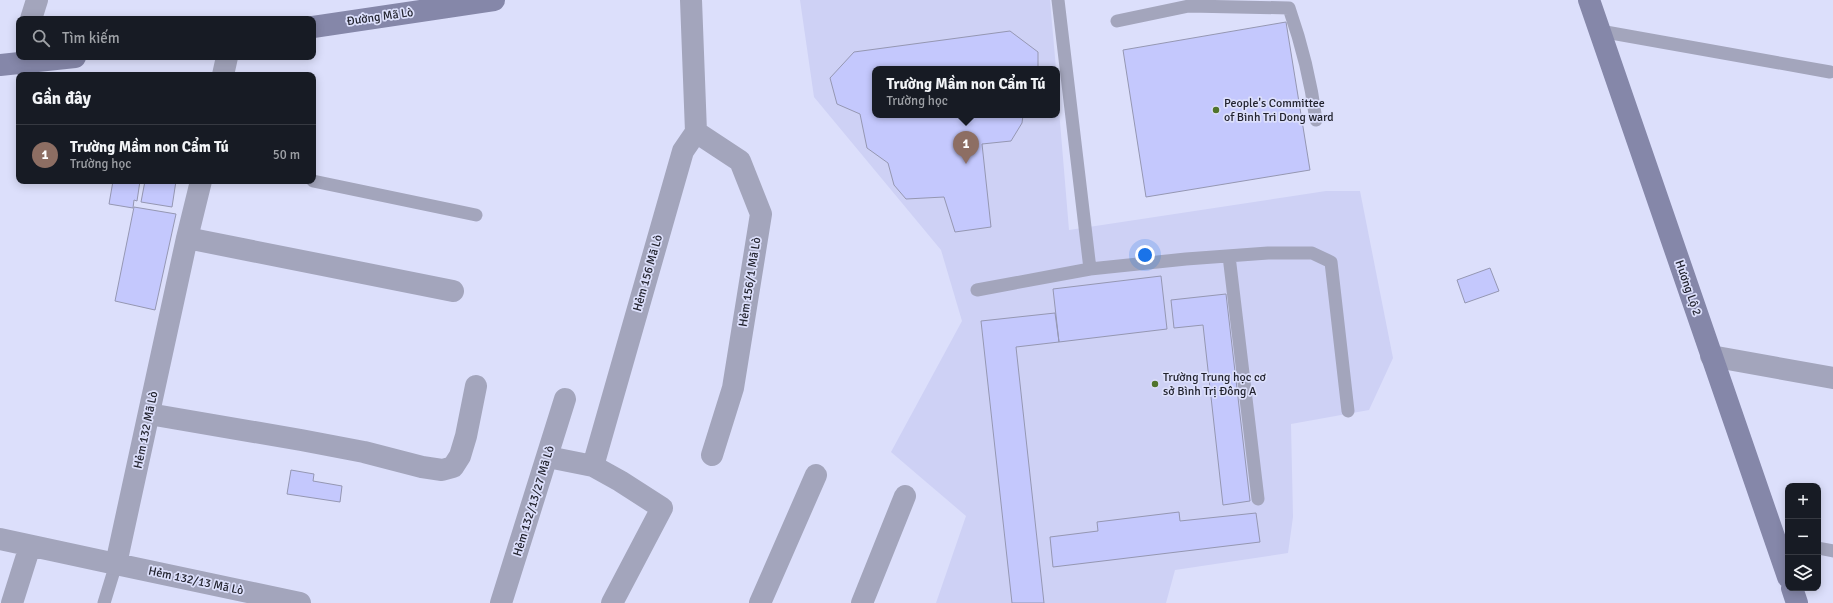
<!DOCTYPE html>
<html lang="vi">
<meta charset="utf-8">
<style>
body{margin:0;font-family:Signika,sans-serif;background:#242831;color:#f1f3f6}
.controls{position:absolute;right:12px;bottom:12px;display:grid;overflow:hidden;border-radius:8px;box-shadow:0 2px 10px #0003}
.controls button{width:36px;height:36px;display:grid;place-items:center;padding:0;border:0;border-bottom:1px solid #363941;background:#171b24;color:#f1f3f6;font:20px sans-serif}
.you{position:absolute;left:1145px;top:255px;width:14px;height:14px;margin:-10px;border:3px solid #fff;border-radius:50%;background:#1a73e8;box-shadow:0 0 0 6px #1a73e833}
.badge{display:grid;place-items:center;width:26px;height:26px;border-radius:50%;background:#2563eb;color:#fff;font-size:13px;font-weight:700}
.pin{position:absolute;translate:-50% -33px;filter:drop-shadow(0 1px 2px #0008)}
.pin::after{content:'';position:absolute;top:21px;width:14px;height:12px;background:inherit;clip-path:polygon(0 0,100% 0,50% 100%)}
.popup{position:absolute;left:872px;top:66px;width:188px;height:52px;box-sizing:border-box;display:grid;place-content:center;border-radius:8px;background:#171b24;filter:drop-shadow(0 1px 3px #0005);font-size:13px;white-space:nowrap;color:#9ea1a6}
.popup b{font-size:15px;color:#f1f3f6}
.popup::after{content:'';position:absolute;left:50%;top:100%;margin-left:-8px;border:8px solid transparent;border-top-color:#171b24}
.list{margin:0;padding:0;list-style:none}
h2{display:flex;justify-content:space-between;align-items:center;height:52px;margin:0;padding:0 16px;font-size:17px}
h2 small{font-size:13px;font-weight:400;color:#9ea1a6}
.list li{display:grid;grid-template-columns:26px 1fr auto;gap:12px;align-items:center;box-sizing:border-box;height:60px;padding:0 16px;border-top:1px solid #363941}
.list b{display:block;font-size:15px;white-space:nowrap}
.list p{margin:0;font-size:13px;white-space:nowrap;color:#9ea1a6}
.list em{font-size:13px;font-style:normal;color:#9ea1a6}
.icon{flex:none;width:22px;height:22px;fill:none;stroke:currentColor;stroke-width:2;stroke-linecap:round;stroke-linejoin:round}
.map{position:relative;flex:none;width:1833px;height:603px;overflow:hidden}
.search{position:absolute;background:#171b24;box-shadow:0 2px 10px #0003;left:16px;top:16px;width:300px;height:44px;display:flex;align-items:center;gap:10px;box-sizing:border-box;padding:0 14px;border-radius:8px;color:#9ea1a6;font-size:15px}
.panel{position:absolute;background:#171b24;box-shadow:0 2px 10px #0003;left:16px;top:72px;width:300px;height:112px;border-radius:8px}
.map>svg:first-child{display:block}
</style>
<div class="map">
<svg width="1833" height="603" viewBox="0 0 1833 603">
<rect width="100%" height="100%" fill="#dcdffb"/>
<path fill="#ced1f5" d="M800,0h250l6,69h-181v46h182v-29l12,144 257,-39h34l33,167 -24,52 -78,14 2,93 -5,36 -113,17 -9,33h-230l30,-87 -75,-64 71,-131 -21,-71 -127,-153z"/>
<path fill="#c4c8fd" stroke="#9597b2" d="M1286,22l24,148 -164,27 -23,-147z
M1010,31l28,21v17h-163v46h148l-1,8 -11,18 -29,3 9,83 -36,5 -11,-35 -38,2 -12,-14 -6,-22 -21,-15 -7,-34 -23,-10 -7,-26 24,-26z
M113,181h27l-3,20 -3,-1 -1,8 -24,-4z
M145,181h31l-4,26 -31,-5z
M134,207l42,7 -21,96 -40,-9z
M1490,268l9,23 -34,12 -8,-23z
M1161,276l6,53 -108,13 -6,-53z
M1226,294l24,207 -27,4 -20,-180 -29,3 -3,-28z
M1055,313l4,29 -43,5 28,256h-32l-31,-282z
M291,470l23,4 -1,7 29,5 -2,16 -53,-8z
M1179,512l1,9 76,-8 4,29 -207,25 -3,-30 48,-6 -1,-9z"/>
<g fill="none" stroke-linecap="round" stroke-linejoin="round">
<path stroke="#a3a5bc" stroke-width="13" d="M1058,0l32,269
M1117,21l72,-15 100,2c13,37 22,74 27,112
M1600,31l230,41
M313,181l163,34
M1229,256l29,243
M977,290l113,-21 96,-10 82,-6h44l19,9 17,149
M1818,548l15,3
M104,603l12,-39"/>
<path stroke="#a3a5bc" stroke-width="22" d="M31,19l6,-19
M223,75l4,-18
M696,132l44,29 21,53 -28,174 -21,67
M187,238l266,53
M1711,356l122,22
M149,414l152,26 63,12 58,15 20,3 11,-3 7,-11 6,-20 10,-50
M548,457l45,9
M0,539l116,25 71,-326 14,-57
M116,564l184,39
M12,603l18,-57
M501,603l64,-204
M612,603l50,-95 -42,-27 -27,-15 90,-315 13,-19 -5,-132
M760,603l56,-128
M862,603l43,-107"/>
<path stroke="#8587a9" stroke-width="22" d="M1589,0l199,577
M313,27l181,-27
M0,65l75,-8
M1792,588l5,15"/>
</g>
<g fill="#50742c" stroke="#dcdffb" stroke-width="1.5">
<circle cx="1216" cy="110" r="4"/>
<circle cx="1155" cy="384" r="4"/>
</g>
<g text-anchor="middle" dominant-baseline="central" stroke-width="3.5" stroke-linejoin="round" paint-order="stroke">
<g font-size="12" fill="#22232e" stroke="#dcdffb">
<text transform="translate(380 17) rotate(-8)">Đường Mã Lò</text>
<text transform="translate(648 273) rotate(-74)">Hẻm 156 Mã Lò</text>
<text transform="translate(750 282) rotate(-81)">Hẻm 156/1 Mã Lò</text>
<text transform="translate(1688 288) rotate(71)">Hương Lộ 2</text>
<text transform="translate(146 430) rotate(-78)">Hẻm 132 Mã Lò</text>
<text transform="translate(534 501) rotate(-73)">Hẻm 132/13/27 Mã Lò</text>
<text transform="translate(196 581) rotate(12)">Hẻm 132/13 Mã Lò</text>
</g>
<g font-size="12" fill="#22232e" stroke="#dcdffb" text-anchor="start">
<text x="1224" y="103">People's Committee<tspan x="1224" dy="14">of Binh Tri Dong ward</tspan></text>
<text x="1163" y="377">Trường Trung học cơ<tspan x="1163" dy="14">sở Bình Trị Đông A</tspan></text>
</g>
</g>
</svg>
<div class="controls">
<button>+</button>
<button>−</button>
<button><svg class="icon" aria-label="layers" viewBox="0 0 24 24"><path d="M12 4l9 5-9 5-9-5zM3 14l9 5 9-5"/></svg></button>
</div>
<div class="you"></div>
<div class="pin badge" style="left:966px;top:164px;background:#8d6e63">1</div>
<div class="popup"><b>Trường Mầm non Cẩm Tú</b>Trường học</div>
<div class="search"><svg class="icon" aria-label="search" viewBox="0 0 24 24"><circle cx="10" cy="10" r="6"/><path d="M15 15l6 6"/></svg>Tìm kiếm</div>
<section class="panel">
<h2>Gần đây<small></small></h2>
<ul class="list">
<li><span class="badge" style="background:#8d6e63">1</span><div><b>Trường Mầm non Cẩm Tú</b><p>Trường học</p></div><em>50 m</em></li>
</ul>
</section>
</div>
